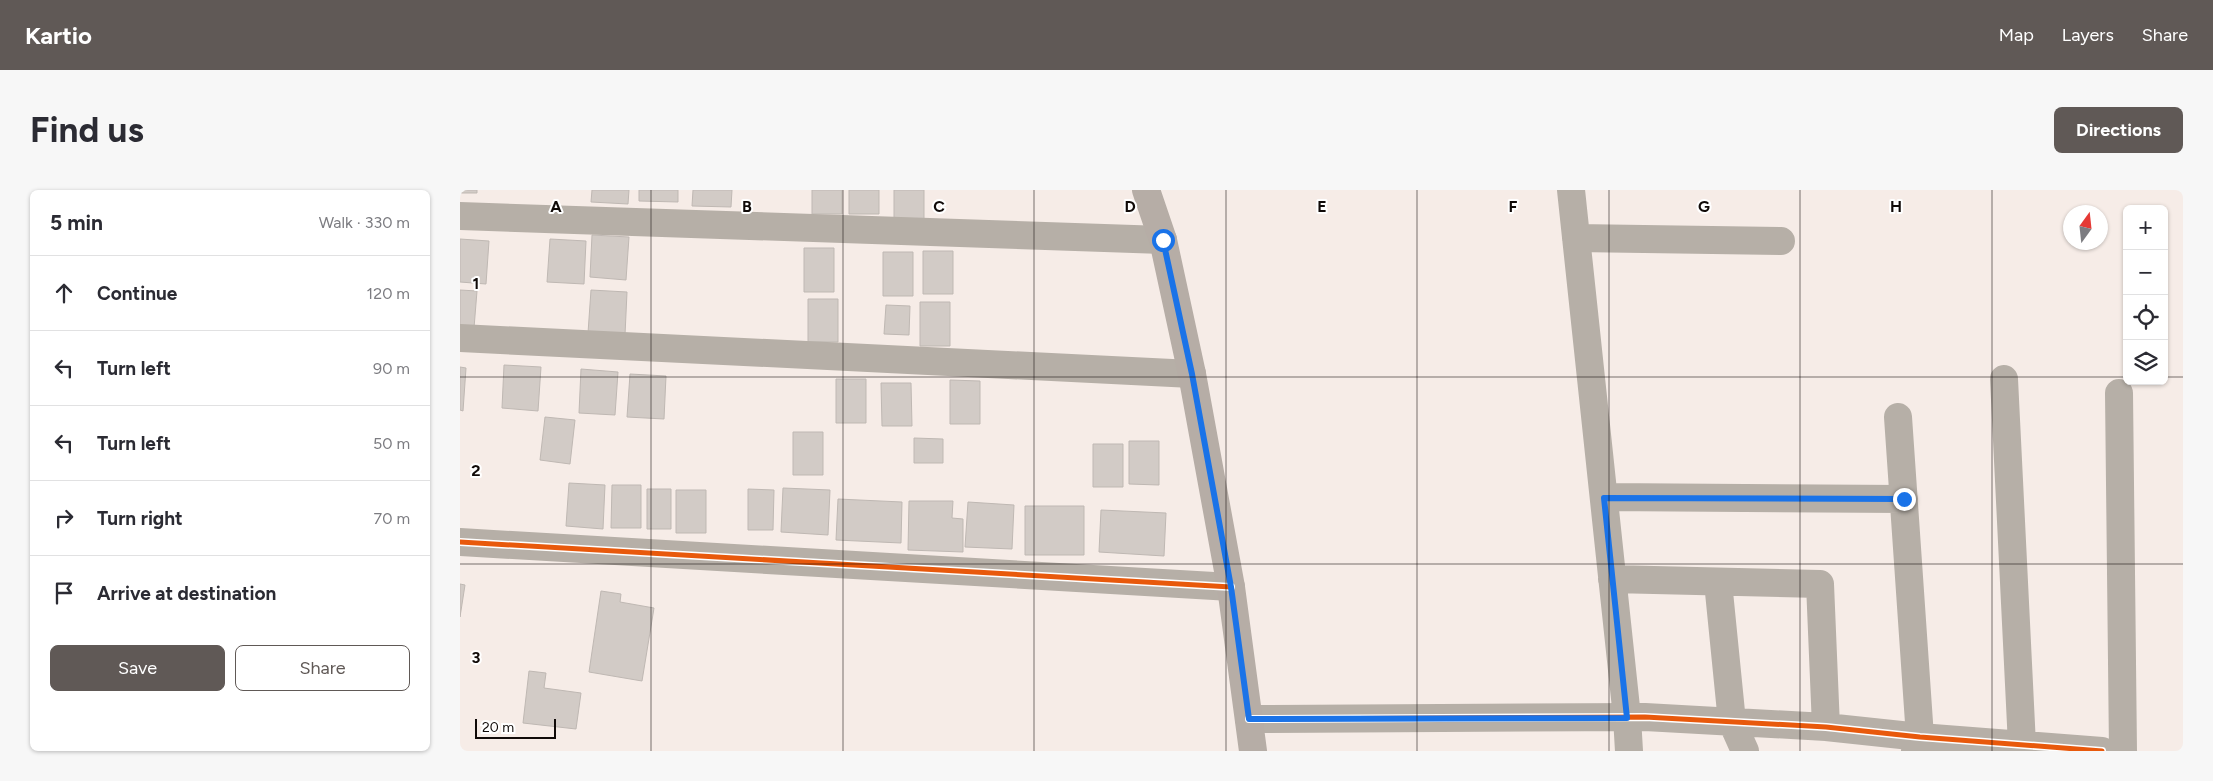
<!DOCTYPE html>
<meta charset="utf-8">
<style>
body{margin:0;font-family:Figtree,sans-serif;background:#f7f7f7;color:#2b2b33}
.controls{position:absolute;right:15px;top:15px;display:grid;overflow:hidden;border-radius:8px;box-shadow:0 1px 4px #0004}
.controls button{width:45px;height:45px;display:grid;place-items:center;padding:0;border:0;border-bottom:1px solid #e1e1e2;background:#fff;color:#2b2b33;font:25px sans-serif}
.compass{position:absolute;left:1603px;top:15px;width:45px;height:45px;border-radius:50%;background:#fff;box-shadow:0 1px 4px #0004;rotate:15deg}
.scale{position:absolute;left:15px;bottom:12px;width:81px;box-sizing:border-box;padding-left:5px;border:2px solid #100a08;border-top:0;font-size:14px;line-height:18px;white-space:nowrap;color:#100a08;-webkit-text-stroke:4px #fff;paint-order:stroke}
.stop{position:absolute;width:15px;height:15px;margin:-11px;border:4px solid #1a73e8;border-radius:50%;background:#fff}
.stop.end{background:#1a73e8;border-color:#fff;box-shadow:0 1px 5px #0008}
.list{margin:0;padding:0;list-style:none}
h2{display:flex;justify-content:space-between;align-items:center;height:65px;margin:0;padding:0 20px;font-size:21px}
h2 small{font-size:16px;font-weight:400;color:#7c7c81}
.list li{display:grid;grid-template-columns:32px 1fr auto;gap:15px;align-items:center;box-sizing:border-box;height:75px;padding:0 20px;border-top:1px solid #e1e1e2}
.list b{display:block;font-size:19px;white-space:nowrap}
.list em{font-size:16px;font-style:normal;color:#7c7c81}
.actions{display:flex;gap:10px;padding:15px 20px}
.actions a{flex:1;padding:11px 0;border:1px solid #605956;border-radius:8px;text-align:center;font-size:18px;color:#605956}
.actions .main{background:#605956;color:#fff}
.icon{flex:none;width:28px;height:28px;fill:none;stroke:currentColor;stroke-width:2;stroke-linecap:round;stroke-linejoin:round}
.map{position:relative;flex:none;width:1723px;height:561px;overflow:hidden;border-radius:8px}
header{display:flex;align-items:center;gap:30px;box-sizing:border-box;height:70px;padding:0 25px;background:#605956;color:#fff}
header strong{font-size:24px}
nav{display:flex;gap:28px;margin-inline-start:auto;font-size:18px}
.intro{display:flex;align-items:center;justify-content:space-between;box-sizing:border-box;height:120px;padding:0 30px}
h1{margin:0;font-size:35px}
.button{padding:12px 22px;border-radius:8px;background:#605956;color:#fff;font-size:18px;font-weight:700}
main{display:flex;gap:30px;padding:0 30px}
aside{flex:1;background:#fff;border-radius:8px;box-shadow:0 1px 4px #0004}
.map>svg:first-child{display:block}
</style>
<header>
<strong>Kartio</strong>
<nav><a>Map</a><a>Layers</a><a>Share</a></nav>
</header>
<div class="intro"><h1>Find us</h1><a class="button">Directions</a></div>
<main>
<aside>
<h2>5 min<small>Walk · 330 m</small></h2>
<ul class="list">
<li><svg class="icon" aria-label="ahead" viewBox="0 0 24 24"><path d="M12 20V5M6 11l6-6 6 6"/></svg><div><b>Continue</b></div><em>120 m</em></li>
<li><svg class="icon" aria-label="left" viewBox="0 0 24 24"><path d="M17 20v-9H6M10 6l-5 5 5 5"/></svg><div><b>Turn left</b></div><em>90 m</em></li>
<li><svg class="icon" aria-label="left" viewBox="0 0 24 24"><path d="M17 20v-9H6M10 6l-5 5 5 5"/></svg><div><b>Turn left</b></div><em>50 m</em></li>
<li><svg class="icon" aria-label="right" viewBox="0 0 24 24"><path d="M7 20v-9h11M14 6l5 5-5 5"/></svg><div><b>Turn right</b></div><em>70 m</em></li>
<li><svg class="icon" aria-label="arrive" viewBox="0 0 24 24"><path d="M6 21V4h12l-3 4 3 4H6"/></svg><div><b>Arrive at destination</b></div></li>
</ul>
<div class="actions"><a class="main">Save</a><a>Share</a></div>
</aside>
<div class="map">
<svg width="1723" height="561" viewBox="0 0 1723 561">
<rect width="100%" height="100%" fill="#f6ece7"/>
<path fill="#d2cbc6" stroke="#bfb8b3" d="M0,0h17v3h-17z
M132,0h37l-1,14 -37,-2z
M179,0h39v12l-39,-1z
M233,0h39l-1,17 -39,-1z
M352,0h30v24h-30z
M389,0h30v24h-30z
M434,0h30v29h-30z
M132,45l37,2 -3,43 -36,-3z
M0,49l29,2 -3,43 -26,-2z
M90,49l36,2 -2,43 -37,-2z
M344,58h30v44h-30z
M463,61h30v43h-30z
M423,62h30v44h-30z
M0,100l17,1 -3,37 -14,-1z
M131,100l36,2 -2,43 -37,-2z
M348,109h30v43h-30z
M460,112h30v44h-30z
M426,115l24,1 -1,29 -25,-1z
M44,175l37,2 -3,44 -36,-3z
M0,177l6,1 -3,43 -3,-1z
M121,179l37,3 -3,43 -36,-2z
M170,184l36,2 -2,43 -37,-2z
M376,189h30v44h-30z
M490,190l30,1v43h-30z
M421,193h30l1,43h-30z
M85,227l30,3 -5,44 -30,-4z
M333,242h30v43h-30z
M454,248l29,1v24h-29z
M669,251h30v44l-30,-1z
M633,254h30v43h-30z
M109,293l36,2 -2,44 -37,-3z
M152,295h29v43h-30z
M323,298l47,2 -2,45 -47,-3z
M187,299h24v40h-24z
M288,299l26,1 -1,40h-25z
M216,300h30v43h-30z
M378,309l64,3 -1,41 -65,-3z
M449,311h44l-1,17 11,1v33l-55,-2z
M508,312l46,3 -2,44 -47,-2z
M565,316h59v49h-59z
M641,320l65,3 -2,43 -65,-4z
M0,394l5,1 -5,32z
M141,401l20,3 -1,8 34,6 -12,73 -53,-9z
M69,481l17,2 -2,15 37,5 -5,36 -53,-6z"/>
<g fill="none" stroke-linecap="round" stroke-linejoin="round">
<path stroke="#b6afa7" stroke-width="28" d="M1111,0l56,527 2,34
M0,26l703,24
M1116,48l205,3
M0,148l732,36
M1544,189l18,366
M1659,203l4,358
M1438,227l22,320 -5,14
M1144,307l300,2
M0,352l771,45
M1152,389l208,5 6,143
M1258,392l14,140 13,29
M789,529l396,-2 181,10 94,10 182,14"/>
<path stroke="#b6ada6" stroke-width="28" d="M686,0l17,50 29,134 39,213 22,164"/>
<g stroke="#fff" stroke-width="8">
<path id="cycleway" d="M0,352l771,45
M789,529l396,-2 181,10 94,10 182,14"/>
</g>
<use href="#cycleway" stroke="#e8590c" stroke-width="5"/>
</g>
<g fill="none" stroke-linecap="round" stroke-linejoin="round">
<path stroke="#1a73e8" stroke-width="6" d="M703,50l29,134 39,213 18,132 378,-1 -23,-220 300,1"/>
</g>
<path fill="none" stroke="#100a08" stroke-width="1" stroke-opacity="0.55" d="M191,0v561M383,0v561M574,0v561M766,0v561M957,0v561M1149,0v561M1340,0v561M1532,0v561M0,187h1667M1704,187h19M0,374h1723"/>
<g font-size="16" text-anchor="middle" font-weight="bold" fill="#100a08" stroke="#fff" stroke-width="4" stroke-linejoin="round" paint-order="stroke">
<text x="96" y="22">A</text>
<text x="287" y="22">B</text>
<text x="479" y="22">C</text>
<text x="670" y="22">D</text>
<text x="862" y="22">E</text>
<text x="1053" y="22">F</text>
<text x="1244" y="22">G</text>
<text x="1436" y="22">H</text>
<text x="16" y="99">1</text>
<text x="16" y="286">2</text>
<text x="16" y="473">3</text>
</g>
</svg>
<div class="controls">
<button>+</button>
<button>−</button>
<button><svg class="icon" aria-label="locate" viewBox="0 0 24 24"><circle cx="12" cy="12" r="6"/><path d="M12 2v4M12 18v4M2 12h4M18 12h4"/></svg></button>
<button><svg class="icon" aria-label="layers" viewBox="0 0 24 24"><path d="M12 4l9 5-9 5-9-5zM3 14l9 5 9-5"/></svg></button>
</div>
<svg class="compass" viewBox="-18 -18 36 36"><path d="M0-13l5 13h-10z" fill="#e53935"/><path d="M0 13l5-13h-10z" fill="#7c7c81"/></svg>
<div class="scale">20 m</div>
<div class="stop" style="left:703px;top:50px"></div>
<div class="stop end" style="left:1444px;top:309px"></div>
</div>
</main>
